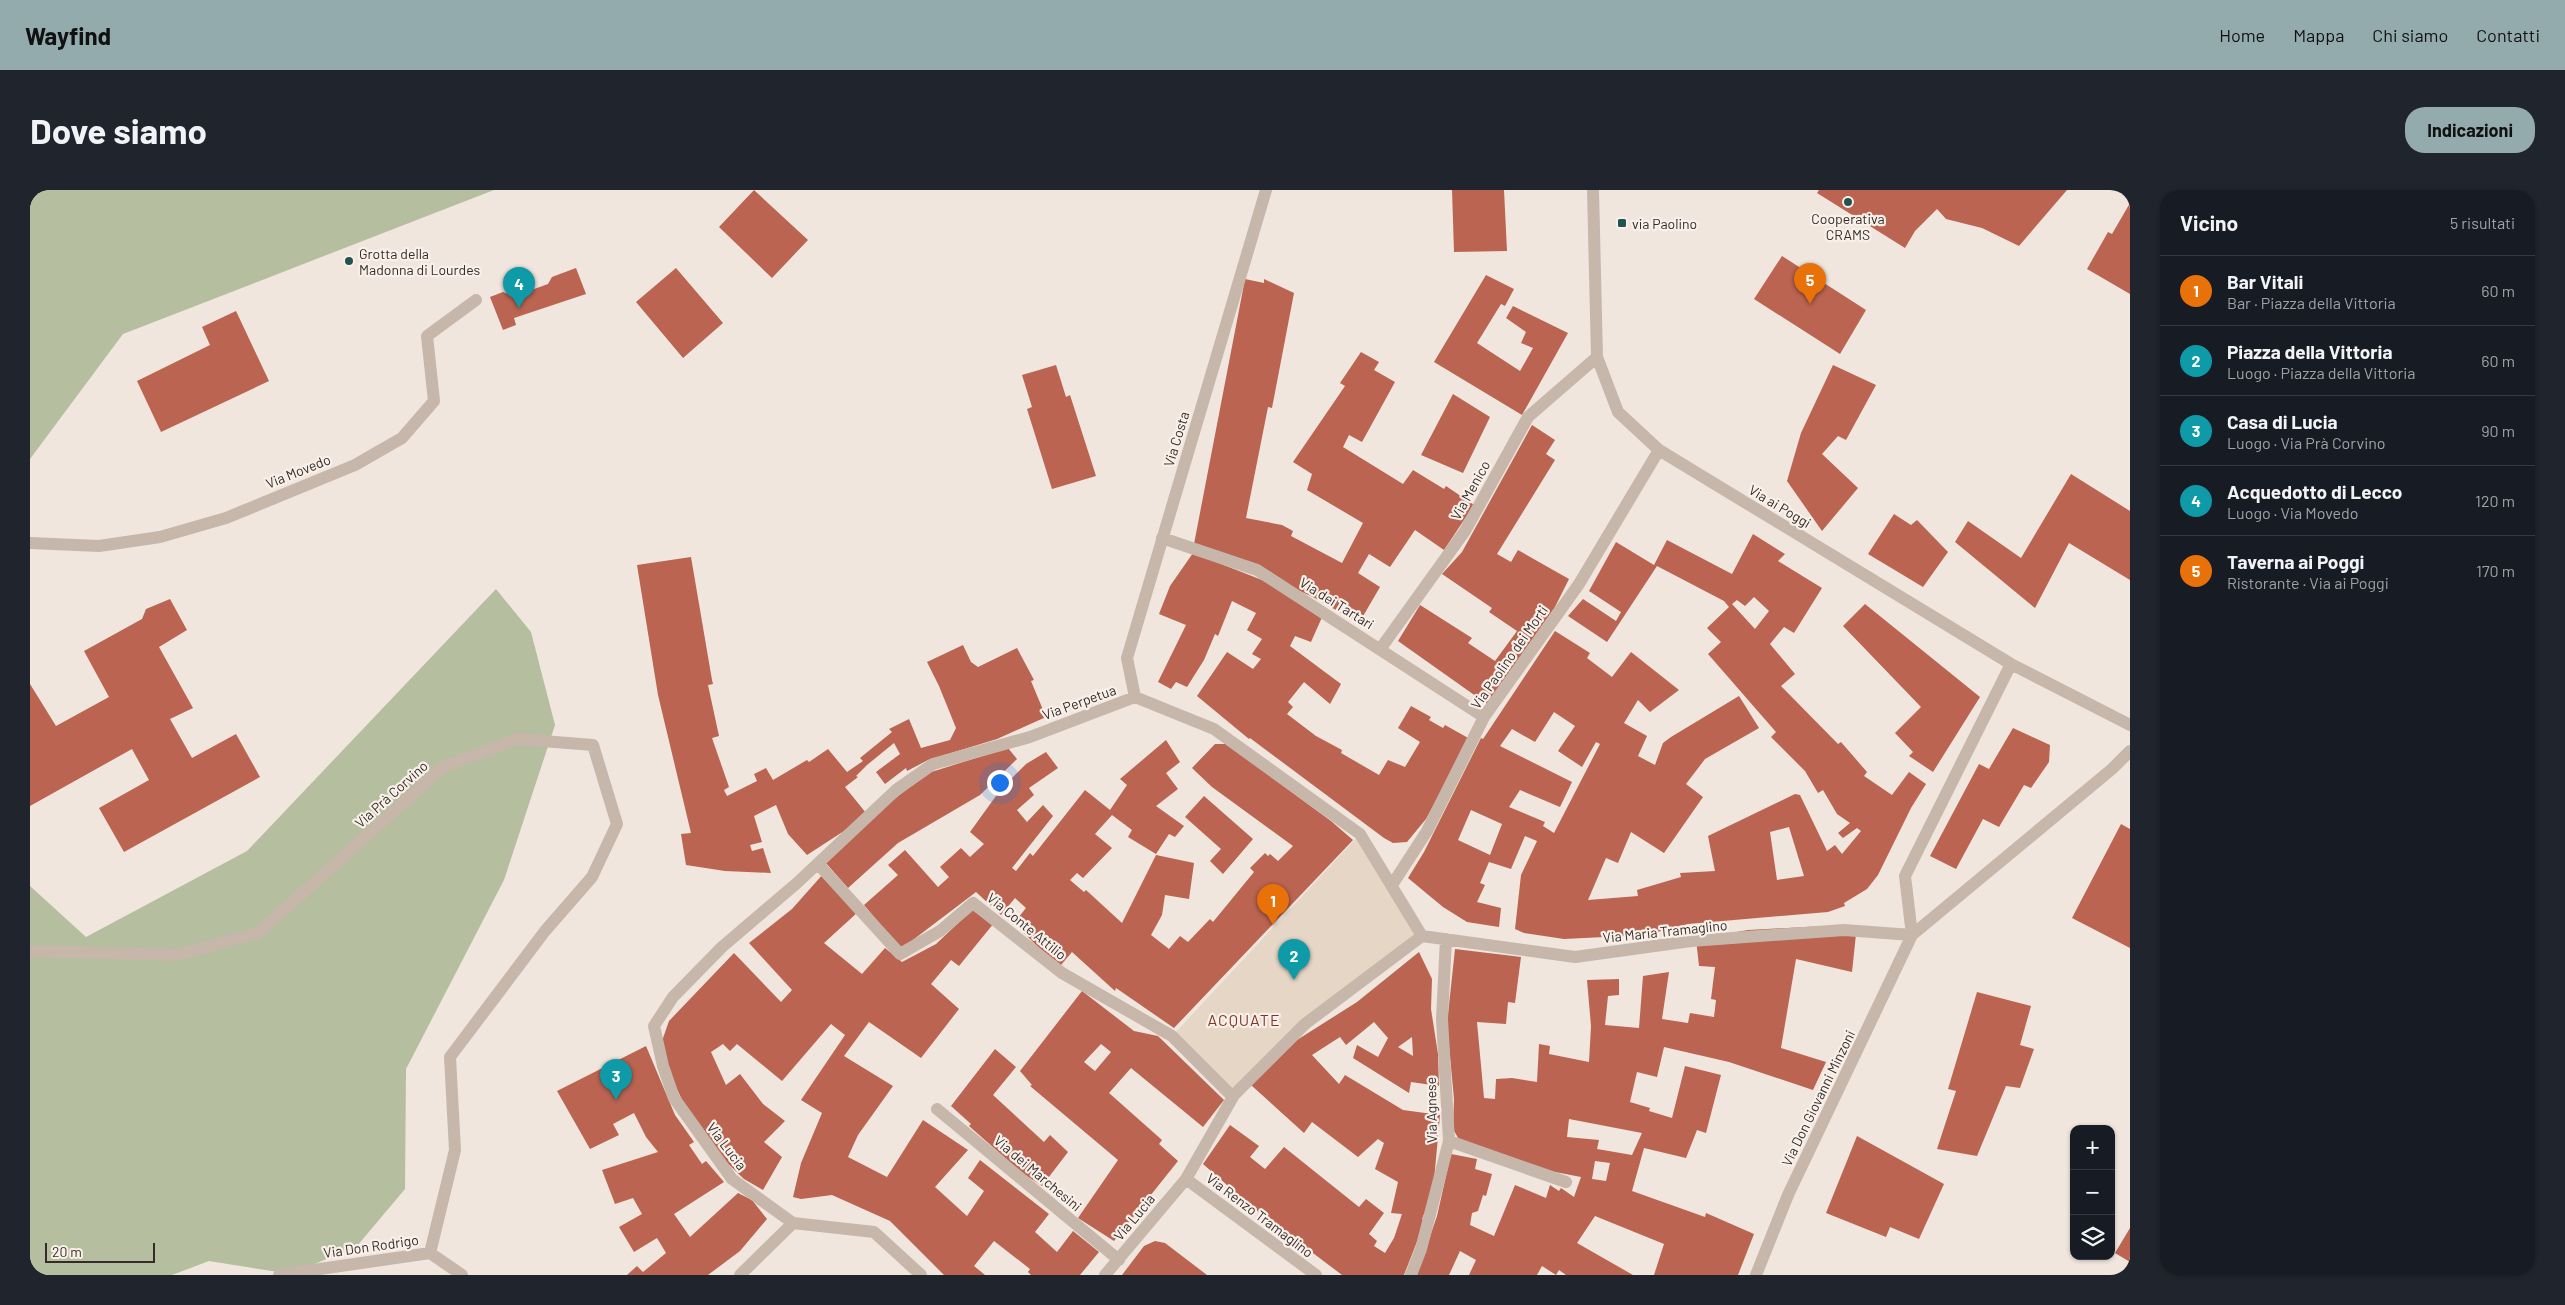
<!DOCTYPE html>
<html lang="it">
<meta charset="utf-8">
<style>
body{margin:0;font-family:Barlow,sans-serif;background:#20242c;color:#f1f3f6}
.controls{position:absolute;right:15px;bottom:15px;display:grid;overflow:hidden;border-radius:10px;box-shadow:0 1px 4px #0004}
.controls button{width:45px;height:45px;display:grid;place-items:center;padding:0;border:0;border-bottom:1px solid #363941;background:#171b24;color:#f1f3f6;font:25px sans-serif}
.scale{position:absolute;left:15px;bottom:12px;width:110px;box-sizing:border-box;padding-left:5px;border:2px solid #352c29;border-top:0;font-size:14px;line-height:18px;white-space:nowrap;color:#352c29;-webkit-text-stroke:4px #f8f0e9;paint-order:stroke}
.you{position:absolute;left:969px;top:592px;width:18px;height:18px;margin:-12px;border:4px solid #fff;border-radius:50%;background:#1a73e8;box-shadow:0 0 0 8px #1a73e833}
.badge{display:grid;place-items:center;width:32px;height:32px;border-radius:50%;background:#94abad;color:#fff;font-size:16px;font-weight:700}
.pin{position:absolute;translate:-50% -41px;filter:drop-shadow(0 1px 2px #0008)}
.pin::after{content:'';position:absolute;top:26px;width:18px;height:15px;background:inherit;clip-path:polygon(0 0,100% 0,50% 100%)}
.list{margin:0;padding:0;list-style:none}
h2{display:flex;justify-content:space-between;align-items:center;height:65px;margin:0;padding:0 20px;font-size:21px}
h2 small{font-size:16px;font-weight:400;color:#9ea1a6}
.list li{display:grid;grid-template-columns:32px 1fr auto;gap:15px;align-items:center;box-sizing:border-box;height:70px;padding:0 20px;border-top:1px solid #363941}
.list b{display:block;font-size:19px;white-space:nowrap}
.list p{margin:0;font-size:16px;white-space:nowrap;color:#9ea1a6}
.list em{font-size:16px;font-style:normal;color:#9ea1a6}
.icon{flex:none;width:28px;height:28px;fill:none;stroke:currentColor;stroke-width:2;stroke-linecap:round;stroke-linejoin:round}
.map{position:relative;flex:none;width:2100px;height:1085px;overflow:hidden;border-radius:20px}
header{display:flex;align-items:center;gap:30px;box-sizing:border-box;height:70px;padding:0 25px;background:#94abad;color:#111}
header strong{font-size:24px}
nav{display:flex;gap:28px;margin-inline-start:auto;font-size:18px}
.intro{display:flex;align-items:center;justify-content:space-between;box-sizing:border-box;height:120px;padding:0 30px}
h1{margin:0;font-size:35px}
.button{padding:12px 22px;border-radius:20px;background:#94abad;color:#111;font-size:18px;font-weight:700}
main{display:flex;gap:30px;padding:0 30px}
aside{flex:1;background:#171b24;border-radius:20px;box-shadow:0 1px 4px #0004}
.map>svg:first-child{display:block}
</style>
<header>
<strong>Wayfind</strong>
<nav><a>Home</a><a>Mappa</a><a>Chi siamo</a><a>Contatti</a></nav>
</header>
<div class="intro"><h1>Dove siamo</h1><a class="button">Indicazioni</a></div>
<main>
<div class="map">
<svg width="2100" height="1085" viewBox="0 0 2100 1085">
<rect width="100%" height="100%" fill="#f0e6dd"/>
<path fill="#b5be9f" d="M0,0h464l-371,144 -93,125z
M466,399l35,43 24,93 -51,155 -98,189 -1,120 -48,57 -66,28 -82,-13 -37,14h-142v-389l56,51 161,-86z"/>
<path fill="#e6d6c6" d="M1330,644l62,102 -117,88 -71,71 -61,-60z"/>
<path fill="#ba6451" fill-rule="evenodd" d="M724,0l54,50 -36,38 -53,-51z
M1422,0h52l3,61 -53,1z
M1789,0h248l-48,56 -37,-18 -36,-9 -9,-10 -22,22 -10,17 -88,-55z
M2100,13v91l-43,-25 21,-37 4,2z
M1752,66l84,54 -26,44 -86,-55z
M546,78l10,26 -72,24 2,7 -13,5 -13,-33 13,-5 13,5 -4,-9 7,-3 4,8 25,-9 4,-7z
M646,78l47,55 -40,35 -47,-56z
M1456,85l28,14 -9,17 -4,-2 -24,39 43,28 13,-23 -12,-5 5,-11 -20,-14 7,-12 55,27 -46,82 -88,-53z
M1215,89l19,4v-4l30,14 -22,115 -4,-1 -22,111 36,7 11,6 -2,5 51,27 21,-40 -56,-33 5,-16 -19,-12 52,-76 -5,-3 21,-31 18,10 -5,8 21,12 -33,60 -13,-7 -6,12 60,37 10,-14 31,19 2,-3 28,19 -30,45 -29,-20 -25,37 -21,-13 -11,19 22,14 -21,36 -46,-26 -119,-53z
M206,121l33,70 -108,51 -24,-51 73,-36 -8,-18z
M1026,175l10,32 4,-2 26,81 -44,13 -25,-80 5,-2 -10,-32z
M1803,175l43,20 -30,55 -8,-4 -16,18 36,34 -36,43 -35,-50 14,-48z
M1423,204l37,23 -27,56 -42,-18z
M1502,235l23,15 -9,14 9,6 -58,94 14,8 7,-12 51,29 -14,28 -68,97 -89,-63 22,-36 52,33 -4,5 27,18 22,-30 -28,-19 3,-4 -50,-34 20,-22z
M2041,284l59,37v69l-61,-37 -34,65 -80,-66 13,-21 53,37z
M1864,324l17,11 6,-5 31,32 -25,35 -55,-33z
M1723,344l32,20 -7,7 44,27 -28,45 -10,-6 -14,17 25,30 -14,12 57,58 3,-2 26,30 -3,4 28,19 17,-23 17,12 -15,24 -33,67 -11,14 -23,14 1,3 -17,6 -140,12 -42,11 -82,4 -40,-6 -9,-4 6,-54 16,-34 -12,-5 -14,33 -22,-7 -9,21 5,2 -8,17 24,6 -2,19 -32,-5 -24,-15 -35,-29 16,-26 57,-114 2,1 72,-108 35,22 -3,5 25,19 19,-25 48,38 -29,22 -12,-12 -14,23 23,13 -9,20 17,9 8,-22 8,-6 68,-41 20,32 -54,31 -19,25 17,13 -39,56 -33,-21 -13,31 -12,-5 -18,42 50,-4 -1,-6 44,-13 -1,-4 35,-2 -7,-35 87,-42 5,1 27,56 8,-6 7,9 19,-23 -4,-3 -14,10 -5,-5 12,-10 -13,-9 -14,-24 -5,3 -13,-22 -34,-34 5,-5 -68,-78 13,-12 -14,-14 22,-21 -5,-6 -67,-35 -50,76 -39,-26 15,-17 33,22 5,-9 -32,-21 27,-49 38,23 13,-25 65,34zM1724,407l15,14 -14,18 -23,-25 5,-4 8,6zM1524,522l21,14 -17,25 24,16 14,-25 4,2 -46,89 -11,-7 2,-4 -36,-15 11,-17 40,17 12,-25 -72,-36 12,-17 23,13zM1441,620l31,14 -12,31 -32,-15zM1759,637l15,49 -27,4 -7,-48z
M1163,363l69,27 61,35 -12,27 -16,-6 -5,10 51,38 -11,20 -26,-22 -16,20 5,5 -6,7 29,22 26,14 -1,3 38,22 9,-15 17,7 15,-25 -22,-14 13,-22 20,11 -2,3 14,8 2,-3 25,14 -44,80 -19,23 -14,1 -9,-5 -134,-100 -1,1 -52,-43 30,-44 26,17 8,-10 -9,-5 10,-15 -15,-9 9,-17 -24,-12 -14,35 -3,-2 -11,26 -17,27 -11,-5 -5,7 -13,-7 28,-57 -27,-11 11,-28z
M661,367l21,123 1,4 -5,1 11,51 -7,2 17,49 -5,3 3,6 30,-15 -3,-7 12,-6 7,12 34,-20 2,2 19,-13 19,23 16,-11 -3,-3 32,-26 -3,-3 20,-10 12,29 29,-8 6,-12 -17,-42 -12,-24 36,-17 8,17 7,5 39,-19 17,32 -3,1 15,36 -49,22 -69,21 -21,11 -1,-3 -21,16 -9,-12 24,-18 -6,-11 -27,22 -11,11 2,1 -13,10 21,26 -22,18 -37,24 -19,-21 -12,-29 -22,11 8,26 -12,3 2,6 11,-3 8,25 -46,-2 -39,-6 -5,-31 10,-1 -33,-138 -21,-130z
M140,409l17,31 -28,17 34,61 -23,11 22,39 44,-24 24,43 -136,75 -25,-44 50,-28 -17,-31 -102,57v-122l26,42 53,-29 -25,-46 58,-32 4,-10z
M1835,414l115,93 -47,75 -24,-16 4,-4 -18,-19 26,-26 -78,-81z
M1983,538l37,17 -1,17 -18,26 -7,-3 -25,42 -16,-8 -27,50 -26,-13 49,-92 10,5z
M1136,550l14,22 -14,11 12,16 -22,17 28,20 -9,11 -6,-3 -13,20 -28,-17 4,-7 -20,-15 -17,19 17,14 -29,30 -6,-5 -7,7 14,12 2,-2 36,33 34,-68 38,8 -5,36 -24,-4 -3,20 -11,20 18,14 11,-13 8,6 22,-23 3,3 41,-50 -4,-4 15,-15 3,3 2,-2 8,7 15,-15 -81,-59 -20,-19 23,-24h11l105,77 22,19 -179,188 -58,-40 -1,3 -43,-39 -11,13 -20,-15 -27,-27 12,-15 -11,-10 -14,17 -25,-23 -75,57 -37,-44 34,-30 -10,-10 17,-15 33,37 11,-10 -9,-10 21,-19 9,9 14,-13 -14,-12 31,-43 25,-25 20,-12 12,16 -29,20 5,7 -17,15 10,12 16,-17 10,11 -41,52 4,3 14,-18 3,3 52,-66 25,20 17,-25 -7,-6z
M978,558l9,11 -37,36 -82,48 -50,45 -23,-26 68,-62 35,-27z
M1174,606l49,43 -30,35 -13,-13 11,-12 -36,-32z
M2091,634l9,5v119l-58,-30z
M794,683l34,39 -34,31 38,31 23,-26 17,14 34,-18 36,-34 22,13 -35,43 -8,-6 -20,24 28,25 -38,49 -52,-36 -25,34 49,30 -35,49 -10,22 39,20 36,-57 45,30 -33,37 32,29 17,-25 -16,-13 12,-18 69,54 -14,18 22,20 16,-21 26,21 -19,23h-49l-3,-3 2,-3 -36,-28 -20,25 11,9h-41l-54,-54 -58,-26 -31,4 -8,-2 8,-34 21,-50 -21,-13 44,-65 -14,-11 -49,57 -45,-37 -7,7 -7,-7 -12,8 15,33 14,-11 23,30 22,17 -21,21 18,15 -19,33 -19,-11 -19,-18 -42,-59 -15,-32 -6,-29 7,-20 65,-68 47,49 11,-12 -43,-47 43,-34z
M1795,736l31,8 -4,38 -56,-13 -15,89 45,14 -13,28 -84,-28 -65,-15 -7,30 -20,-5 -7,30 20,6 -1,3 23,7 13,-52 36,9 -15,58 -9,-3 -11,28 -42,-10 -12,43 73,26 1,-4 48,21 -16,41h-84l10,-31 -69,-28 -18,27 56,32h-67l-7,-5 -3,5 -14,-9 -5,9h-68l7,-15 -16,-9 -11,24h-32l20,-59 14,-62 26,5 -2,10 17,5 -6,22 -3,-1 -5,16 -6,2 -2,12 24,11 21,-51 31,13 4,-13 9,6 2,-3 13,9 7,-20 -41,-8 -79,-26 -8,-14 1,-30 -7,-75 8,-75 66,8 -6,46 -7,-1 -2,22 -29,-2 7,76 11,1 1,-20 16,-1 25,4 2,-38 11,2 -1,8 40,8 2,-36 -4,-46 32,-1v16l-11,1 -3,29 34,3 4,-52 26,-4 -7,47 26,4 2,-10 24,4 2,-17 -5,-1 4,-32 -16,-1 -3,-27 52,-9zM1539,929l73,14 -10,22 -35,-6 2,-9 -32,-3zM1565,971l15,2 -4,18 -14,-2z
M1389,762l13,27 -1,30 7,45 1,32 -28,-4 -2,11 -56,-35 4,-13 21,12 10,-19 -14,-16 -28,23 -6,-8 -28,18 27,29 6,-9 58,35 37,5 -7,76 -11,28 3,2 -21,54h-62l-90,-68 -49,-43 27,-39 29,21 -9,11 15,12 19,-22 75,60 7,-8 18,14 -15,21 8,7 -3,5 11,7 9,-15 8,-24 -11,-1 7,-31 -23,-13 9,-26 -6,-4 -20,18 -46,-35 -8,11 -53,-48 46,-45 60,-38zM1382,847l1,19 -15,-9z
M1052,801l52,40 24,5 66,64 -21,27 -72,-59 -22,25 53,47 -3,4 19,17 -64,80 -36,-23 40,-58 -88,-74 2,-1 -12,-14zM1071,854l10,8 -16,19 -11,-9z
M1947,802l54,14 -11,39 14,4 -14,39 -14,-2 -29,70 -40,-7 19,-58 -8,-2z
M616,856l29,69 19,27 -5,3 13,19 4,-3 18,21 -50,32 16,23 48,-44 14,7 15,19 -27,32 -32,24h-81l10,-9 6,6 23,-19 -9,-15 -23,14 -15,-25 23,-13 -9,-16 -18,6 -13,-34 56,-18 -12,-15 -12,-24 -21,11 6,11 -29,14 -33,-58z
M965,859l21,18 -23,28 51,47 6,-7 18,17 -26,34 -21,-14 -52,-46 2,-2 -20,-18z
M1827,946l87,48 -25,55 -29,-12 -4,10 -60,-24z
M2100,1038v34l-15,-9z
M1125,1051l10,2 42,32h-85l22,-29z"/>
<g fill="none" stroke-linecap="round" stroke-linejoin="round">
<path stroke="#c7b6aa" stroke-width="12" d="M1563,0l4,167 21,55 41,38 352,214 119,61
M1132,348l95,32 227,147
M0,353l69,3 61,-9 66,-19 129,-53 47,-27 32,-37 -7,-65 49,-36
M1351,458l84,-117 63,-114 69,-60
M1105,507l-8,-39 139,-468
M788,674l82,90 40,-23 33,-28 89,70 110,63 61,61
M1362,695l35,-54 57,-114 95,-133 80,-134
M1882,745l-7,-59 106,-212
M1392,746l153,21 116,-16 153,-11 68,5
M0,761l147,4 81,-22 185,-166 74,-28 76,6 24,79 -25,53 -47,54 -95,126 5,93 -25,103
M907,919l182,151
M1419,951l117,41
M1156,989l130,96
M0,1085h1
M249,1085l151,-22 32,22
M710,1085l53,-52
M891,1085l-47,-43 -81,-9 -61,-44 -58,-81 -11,-32 -9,-40 19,-29 49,-50 75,-64 99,-93 37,-26 97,-27 105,-40 79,32 146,105 62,102
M1075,1085l81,-96 48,-84 71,-71 117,-88
M1381,1085l10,-26 28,-108 -7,-122 4,-80
M1726,1085l32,-80 124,-260 200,-166 18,-18"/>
</g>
<g fill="#225353" stroke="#f8f0e9" stroke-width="2">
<circle cx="1818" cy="12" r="5"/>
<rect x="1587" y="28" width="10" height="10" rx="2.5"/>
<circle cx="319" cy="71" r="5"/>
</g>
<g text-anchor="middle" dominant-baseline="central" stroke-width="4.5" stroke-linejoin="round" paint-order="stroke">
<g font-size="14" fill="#352c29" stroke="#f8f0e9" text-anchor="start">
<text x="1818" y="28" text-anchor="middle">Cooperativa<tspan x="1818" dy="16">CRAMS</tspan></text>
<text x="1602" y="33">via Paolino</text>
<text x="329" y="63">Grotta della<tspan x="329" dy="16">Madonna di Lourdes</tspan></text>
</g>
<g font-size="14" fill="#352c29" stroke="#f8f0e9">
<text transform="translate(1146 249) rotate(-73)">Via Costa</text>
<text transform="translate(268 281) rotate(-22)">Via Movedo</text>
<text transform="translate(1440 300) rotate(-61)">Via Menico</text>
<text transform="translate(1750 316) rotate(31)">Via ai Poggi</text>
<text transform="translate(1307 413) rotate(32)">Via dei Tartari</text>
<text transform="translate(1479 467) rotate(-55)">Via Paolino dei Morti</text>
<text transform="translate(1049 512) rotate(-20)">Via Perpetua</text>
<text transform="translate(361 604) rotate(-42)">Via Prà Corvino</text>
<text transform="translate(997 736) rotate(39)">Via Conte Attilio</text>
<text transform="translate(1635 741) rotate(-6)">Via Maria Tramaglino</text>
<text transform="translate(1788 908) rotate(-64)">Via Don Giovanni Minzoni</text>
<text transform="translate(1401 920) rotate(-91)">Via Agnese</text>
<text transform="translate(697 956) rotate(53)">Via Lucia</text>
<text transform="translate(1008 983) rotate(40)">Via dei Marchesini</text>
<text transform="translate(1230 1025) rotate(37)">Via Renzo Tramaglino</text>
<text transform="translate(1104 1027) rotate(-50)">Via Lucia</text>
<text transform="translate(341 1056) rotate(-8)">Via Don Rodrigo</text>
</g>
<g font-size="16" letter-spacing="1" fill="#7c382a" stroke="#f8f0e9">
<text x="1214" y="829">ACQUATE</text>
</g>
</g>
</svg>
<div class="controls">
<button>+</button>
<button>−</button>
<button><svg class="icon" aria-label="layers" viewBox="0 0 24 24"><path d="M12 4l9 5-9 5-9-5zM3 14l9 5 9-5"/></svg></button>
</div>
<div class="scale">20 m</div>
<div class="you"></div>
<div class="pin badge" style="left:1243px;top:735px;background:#e8710a">1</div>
<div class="pin badge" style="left:1264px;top:790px;background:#0f9aa8">2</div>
<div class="pin badge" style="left:586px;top:910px;background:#0f9aa8">3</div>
<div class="pin badge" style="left:489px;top:118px;background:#0f9aa8">4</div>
<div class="pin badge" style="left:1780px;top:114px;background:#e8710a">5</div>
</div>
<aside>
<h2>Vicino<small>5 risultati</small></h2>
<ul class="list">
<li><span class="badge" style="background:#e8710a">1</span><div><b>Bar Vitali</b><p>Bar · Piazza della Vittoria</p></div><em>60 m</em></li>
<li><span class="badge" style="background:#0f9aa8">2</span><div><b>Piazza della Vittoria</b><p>Luogo · Piazza della Vittoria</p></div><em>60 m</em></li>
<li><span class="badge" style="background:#0f9aa8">3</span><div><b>Casa di Lucia</b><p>Luogo · Via Prà Corvino</p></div><em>90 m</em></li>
<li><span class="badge" style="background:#0f9aa8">4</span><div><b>Acquedotto di Lecco</b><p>Luogo · Via Movedo</p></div><em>120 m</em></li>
<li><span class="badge" style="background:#e8710a">5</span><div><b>Taverna ai Poggi</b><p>Ristorante · Via ai Poggi</p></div><em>170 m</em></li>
</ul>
</aside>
</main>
